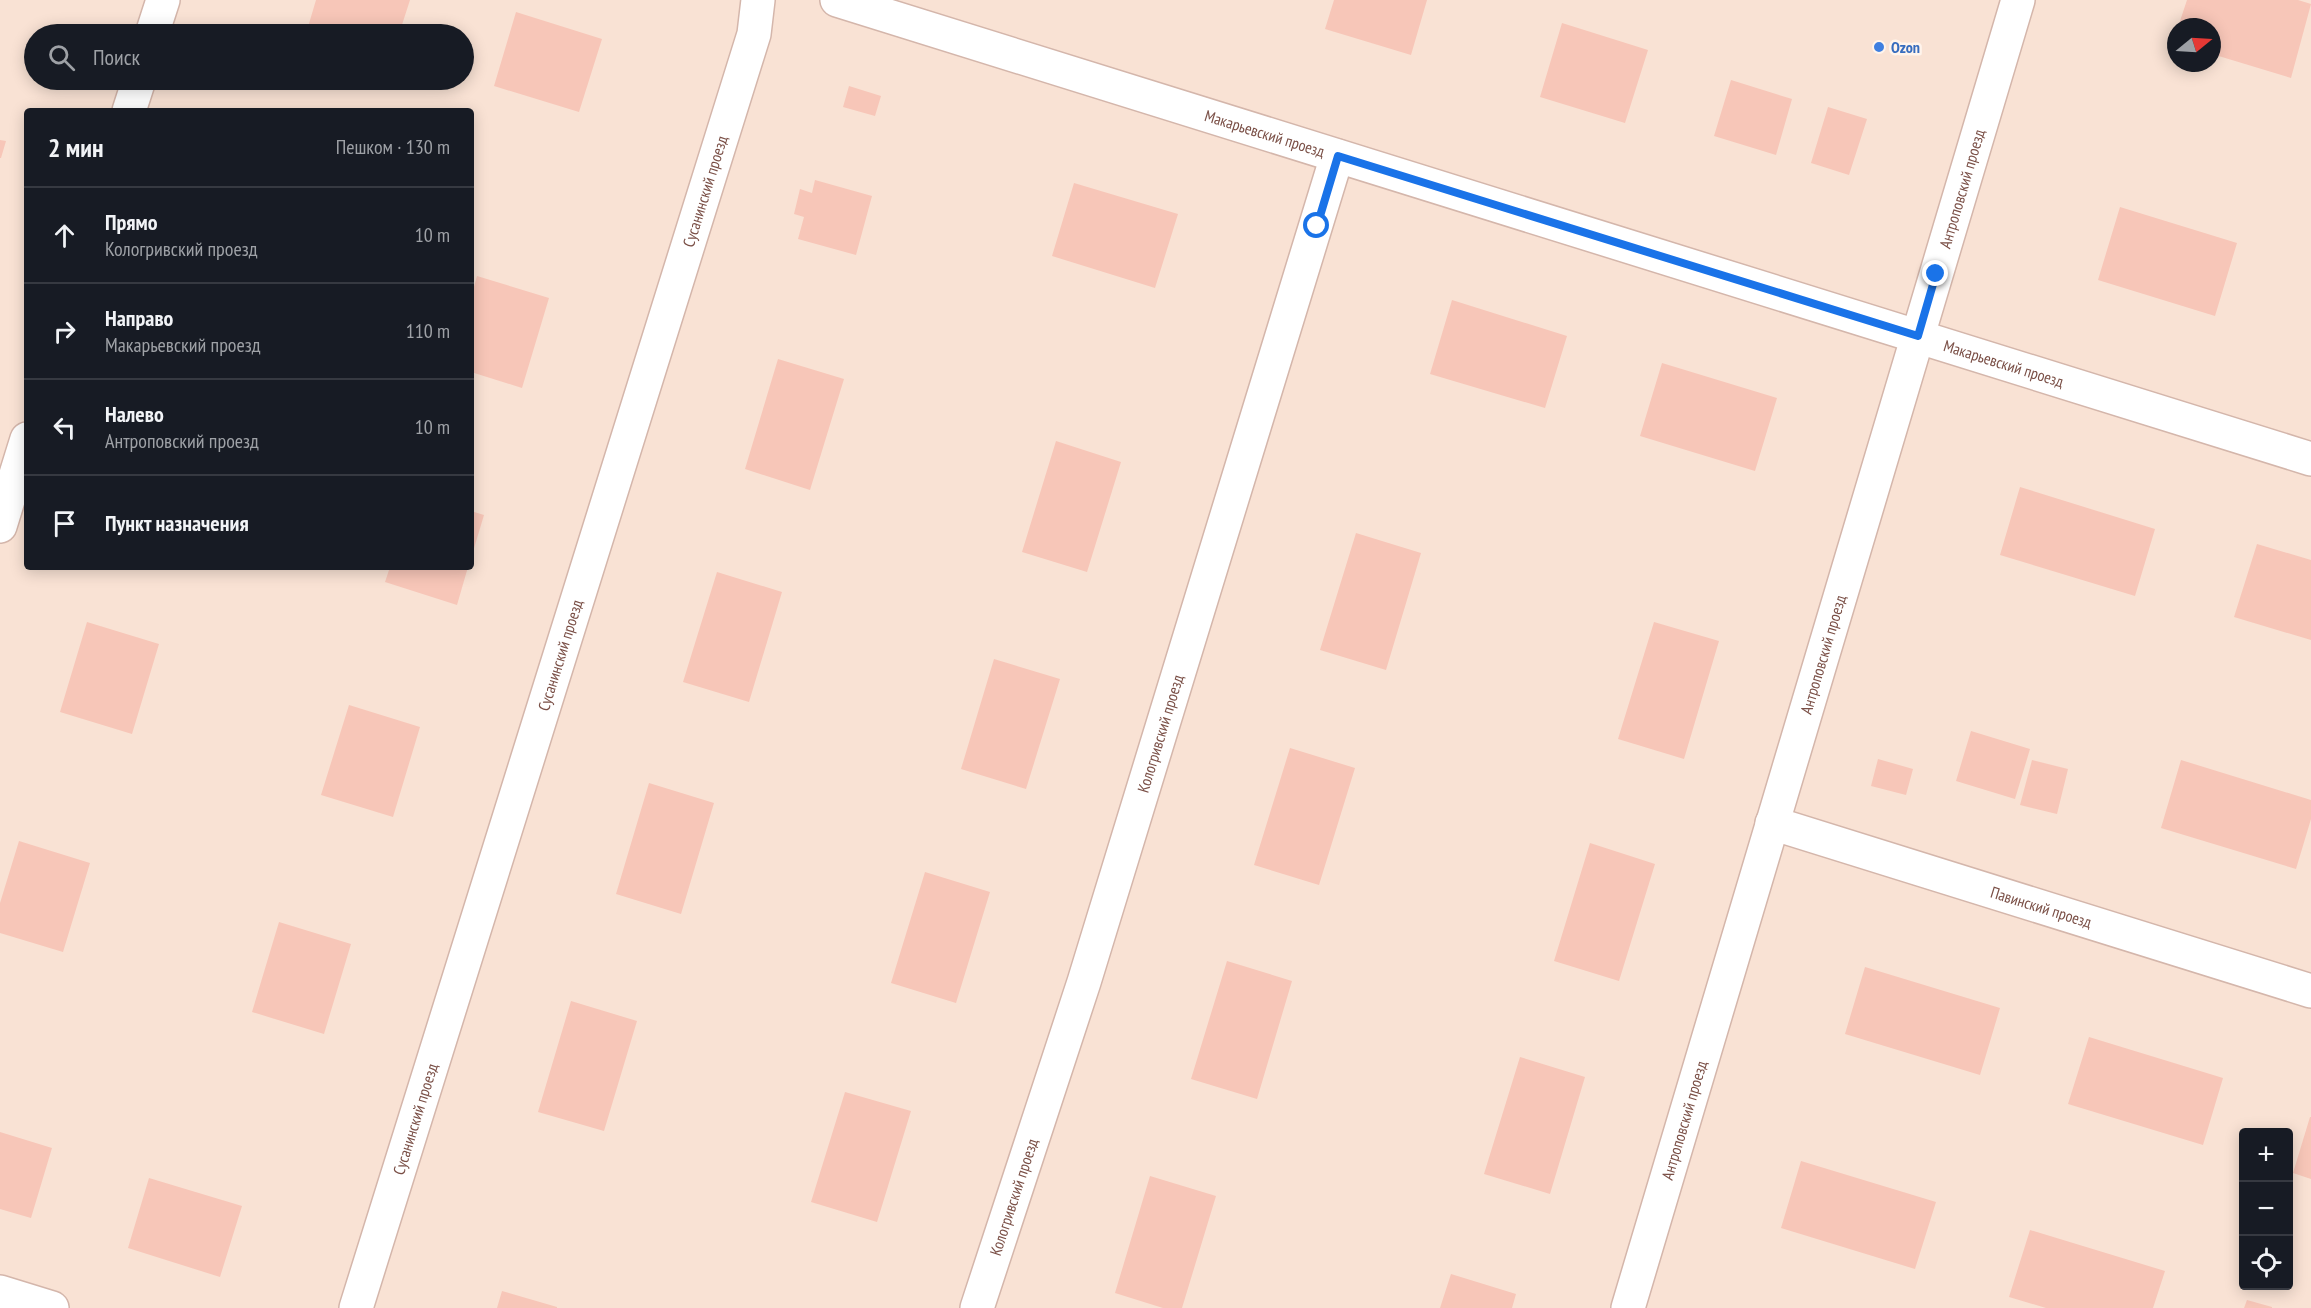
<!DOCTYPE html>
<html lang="ru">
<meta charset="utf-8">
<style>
body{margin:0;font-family:"PT Sans Narrow",sans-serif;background:#20242c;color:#f1f3f6}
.controls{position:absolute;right:18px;bottom:18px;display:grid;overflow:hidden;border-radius:6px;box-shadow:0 3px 15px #0003}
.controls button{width:54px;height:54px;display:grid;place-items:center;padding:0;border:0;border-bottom:2px solid #363941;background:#171b24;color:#f1f3f6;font:30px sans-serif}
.compass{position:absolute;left:2167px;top:18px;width:54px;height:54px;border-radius:50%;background:#171b24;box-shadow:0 3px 15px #0003;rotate:72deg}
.stop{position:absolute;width:18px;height:18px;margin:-14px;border:4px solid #1a73e8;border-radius:50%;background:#fff}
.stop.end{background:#1a73e8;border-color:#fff;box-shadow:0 2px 6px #0008}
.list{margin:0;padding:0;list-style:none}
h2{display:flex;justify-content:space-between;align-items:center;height:78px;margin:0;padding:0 24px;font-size:26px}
h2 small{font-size:20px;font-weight:400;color:#9ea1a6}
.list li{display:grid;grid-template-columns:39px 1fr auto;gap:18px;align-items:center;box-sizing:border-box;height:96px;padding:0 24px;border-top:2px solid #363941}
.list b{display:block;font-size:22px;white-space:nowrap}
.list p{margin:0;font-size:20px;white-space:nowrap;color:#9ea1a6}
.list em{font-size:20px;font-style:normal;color:#9ea1a6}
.icon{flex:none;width:33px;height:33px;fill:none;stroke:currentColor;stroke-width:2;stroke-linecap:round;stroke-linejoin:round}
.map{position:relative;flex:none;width:2311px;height:1308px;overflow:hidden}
.search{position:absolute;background:#171b24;box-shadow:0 3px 15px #0003;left:24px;top:24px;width:450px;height:66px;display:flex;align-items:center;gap:15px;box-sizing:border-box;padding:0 21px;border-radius:33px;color:#9ea1a6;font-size:22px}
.panel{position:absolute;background:#171b24;box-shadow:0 3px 15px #0003;left:24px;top:108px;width:450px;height:462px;border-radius:6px}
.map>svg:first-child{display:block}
</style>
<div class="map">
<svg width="2311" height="1308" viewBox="0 0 2311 1308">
<rect width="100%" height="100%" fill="#ffefe4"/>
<path fill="#f9e2d4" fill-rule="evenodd" d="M0,0h2311v1308h-2311zM2176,27h36v36h-36zM34,34h430v46h-430zM27,111h444v456h-444zM2244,1132h44v154h-44z"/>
<path fill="#f7c6b8" d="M316,0h94l-11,34h-66l-25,-7z
M1334,0h93l-16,55 -86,-26z
M2187,0h111l13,4 -20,74 -79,-24v-27h-34z
M516,12l86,27 -23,73 -85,-26z
M1562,23l86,27 -23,73 -85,-26z
M1731,80l61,19 -16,56 -62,-19z
M849,86l32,10 -6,20 -32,-9z
M1828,107l39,12 -18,56 -38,-12z
M0,140l6,1 -5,17h-1z
M815,180l57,16 -16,59 -58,-16 6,-22 -10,-3 6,-25 12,4z
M1074,183l104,31 -23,74 -103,-32z
M2120,207l117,36 -22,73 -117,-36z
M477,276l72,22 -27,90 -51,-16v-75z
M1452,300l115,36 -22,72 -115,-34z
M778,359l66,20 -34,111 -65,-21z
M1662,363l115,35 -22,73 -115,-35z
M1056,441l65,21 -34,110 -65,-20z
M2020,487l135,42 -20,67 -135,-41z
M471,511l13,4 -12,40h-1z
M1356,533l65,20 -35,117 -66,-20z
M2257,544l54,16v80l-77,-23z
M390,567h78l-11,38 -72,-23z
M717,572l65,20 -33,110 -66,-20z
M87,622l72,22 -27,90 -72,-22z
M1654,622l65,19 -35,118 -66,-20z
M994,659l66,20 -34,110 -65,-20z
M349,705l71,22 -27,90 -72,-22z
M1971,731l59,18 -15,50 -59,-18z
M1290,748l65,20 -36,117 -65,-20z
M1878,759l35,10 -7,26 -35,-9z
M2032,760l36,9 -11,45 -37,-9z
M2181,760l130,40v19l-15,50 -135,-41z
M649,783l65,20 -33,111 -65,-20z
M19,841l71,22 -27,89 -63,-19v-30z
M1590,843l65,21 -36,117 -65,-20z
M925,872l65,20 -34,111 -65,-20z
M279,922l72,22 -27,90 -72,-22z
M1227,961l65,20 -35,118 -66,-20z
M1865,967l135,41 -20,67 -135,-41z
M571,1001l66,20 -33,110 -66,-19z
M2089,1037l134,41 -20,67 -135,-41z
M1520,1057l65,20 -35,117 -66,-20z
M845,1092l66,19 -34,111 -66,-20z
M2310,1117h1v62l-18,-6z
M0,1132l52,16 -21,70 -31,-9z
M1801,1161l135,41 -21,67 -134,-41z
M1150,1176l66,20 -34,112h-19l-48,-15z
M149,1178l93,28 -22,71 -92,-29z
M2030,1230l135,41 -12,37h-107l-37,-11z
M1451,1274l65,20 -4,14h-72z
M502,1291l55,16v1h-60z
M2247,1300l25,7v1h-28z"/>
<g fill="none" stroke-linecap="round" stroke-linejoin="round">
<g stroke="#d4b6ab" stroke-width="36">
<g id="minor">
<path id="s1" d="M837,0l1474,459"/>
<path d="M152,34l11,-34"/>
<path d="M129,111l10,-31"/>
<path d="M0,526l27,-87"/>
<path id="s2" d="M1772,823l539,168"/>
<path d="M0,1292l52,16"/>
<path id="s3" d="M356,1308l398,-1274 4,-34"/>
<path id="s4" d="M977,1308l107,-326 253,-826"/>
<path id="s5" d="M1628,1308l390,-1308"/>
</g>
</g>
<use href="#minor" stroke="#fff" stroke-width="33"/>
</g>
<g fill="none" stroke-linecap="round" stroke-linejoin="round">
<path stroke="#1a73e8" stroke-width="8" d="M1317,226l21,-70 580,180 18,-62"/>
</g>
<circle fill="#3f7fe0" stroke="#fff4ec" stroke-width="2" cx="1879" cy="47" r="6"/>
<g text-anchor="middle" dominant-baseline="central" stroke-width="5" stroke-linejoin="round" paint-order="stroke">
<g font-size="16" font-weight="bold" fill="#366cbe" stroke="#fff4ec" text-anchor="start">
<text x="1891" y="47">Ozon</text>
</g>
<g font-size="16" fill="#7a4f46" stroke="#fff4ec">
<text stroke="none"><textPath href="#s1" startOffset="448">Макарьевский проезд</textPath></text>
<text stroke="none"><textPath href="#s5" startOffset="1168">Антроповский проезд</textPath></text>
<text stroke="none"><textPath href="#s3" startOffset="1170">Сусанинский проезд</textPath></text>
<text stroke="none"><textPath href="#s1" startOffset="1222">Макарьевский проезд</textPath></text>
<text stroke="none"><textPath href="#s5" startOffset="682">Антроповский проезд</textPath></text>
<text stroke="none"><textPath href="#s3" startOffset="684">Сусанинский проезд</textPath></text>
<text stroke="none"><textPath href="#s4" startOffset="603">Кологривский проезд</textPath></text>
<text stroke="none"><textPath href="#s2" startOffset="282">Павинский проезд</textPath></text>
<text stroke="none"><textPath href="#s3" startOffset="198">Сусанинский проезд</textPath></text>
<text stroke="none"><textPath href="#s5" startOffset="196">Антроповский проезд</textPath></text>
<text stroke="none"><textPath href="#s4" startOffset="117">Кологривский проезд</textPath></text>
</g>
</g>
</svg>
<div class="controls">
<button>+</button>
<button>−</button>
<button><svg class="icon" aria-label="locate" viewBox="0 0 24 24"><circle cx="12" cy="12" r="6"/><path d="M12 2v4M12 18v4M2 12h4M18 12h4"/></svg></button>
</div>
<svg class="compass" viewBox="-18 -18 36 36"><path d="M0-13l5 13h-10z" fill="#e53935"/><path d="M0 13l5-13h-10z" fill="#9ea1a6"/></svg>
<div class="stop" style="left:1317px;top:226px"></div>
<div class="stop end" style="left:1936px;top:274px"></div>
<div class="search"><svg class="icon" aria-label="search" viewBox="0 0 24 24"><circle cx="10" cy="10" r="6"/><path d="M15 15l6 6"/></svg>Поиск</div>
<section class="panel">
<h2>2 мин<small>Пешком · 130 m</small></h2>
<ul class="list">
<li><svg class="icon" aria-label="ahead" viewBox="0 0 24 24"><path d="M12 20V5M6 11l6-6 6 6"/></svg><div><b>Прямо</b><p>Кологривский проезд</p></div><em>10 m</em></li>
<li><svg class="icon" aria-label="right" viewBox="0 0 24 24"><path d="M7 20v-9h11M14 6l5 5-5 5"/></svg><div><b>Направо</b><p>Макарьевский проезд</p></div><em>110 m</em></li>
<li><svg class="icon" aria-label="left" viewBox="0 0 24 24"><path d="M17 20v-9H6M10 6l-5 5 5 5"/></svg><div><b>Налево</b><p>Антроповский проезд</p></div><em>10 m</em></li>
<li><svg class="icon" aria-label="arrive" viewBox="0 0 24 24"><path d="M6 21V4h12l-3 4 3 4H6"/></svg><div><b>Пункт назначения</b></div></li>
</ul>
</section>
</div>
